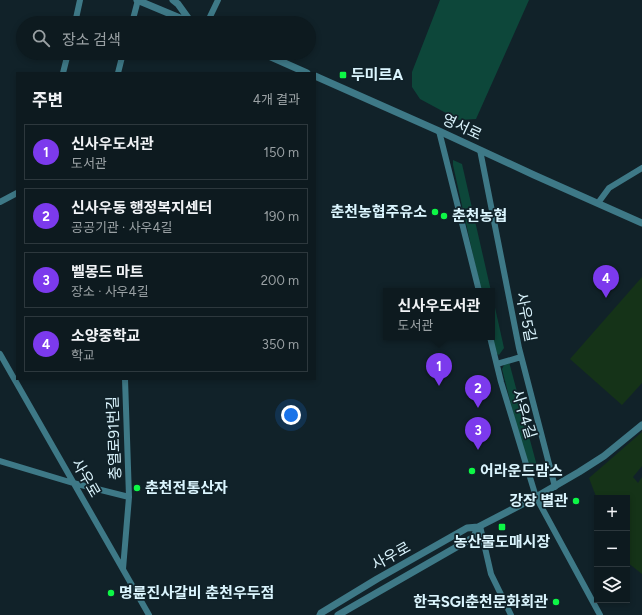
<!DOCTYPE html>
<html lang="ko">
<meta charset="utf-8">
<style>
body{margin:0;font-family:Figtree,"Noto Sans KR",sans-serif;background:#1b272c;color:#f1f3f6}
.controls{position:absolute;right:12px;bottom:12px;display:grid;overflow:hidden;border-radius:0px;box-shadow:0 2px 6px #0003}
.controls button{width:36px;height:36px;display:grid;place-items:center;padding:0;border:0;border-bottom:1px solid #2d383d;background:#0d1a1f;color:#f1f3f6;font:20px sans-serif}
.you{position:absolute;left:291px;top:415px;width:14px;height:14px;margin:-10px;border:3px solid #fff;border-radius:50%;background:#1a73e8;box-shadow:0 0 0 6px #1a73e833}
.badge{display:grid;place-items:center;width:26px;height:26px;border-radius:50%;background:#7c3aed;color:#fff;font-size:13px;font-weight:700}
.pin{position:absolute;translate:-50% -33px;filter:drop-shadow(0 1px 2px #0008)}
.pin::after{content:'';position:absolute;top:21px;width:14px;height:12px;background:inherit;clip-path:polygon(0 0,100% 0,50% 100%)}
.popup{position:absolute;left:383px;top:288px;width:112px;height:52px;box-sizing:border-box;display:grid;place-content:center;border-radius:0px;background:#0d1a1f;filter:drop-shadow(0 1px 3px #0005);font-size:13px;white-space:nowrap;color:#9aa1a4}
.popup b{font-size:15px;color:#f1f3f6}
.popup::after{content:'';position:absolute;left:50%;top:100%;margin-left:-8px;border:8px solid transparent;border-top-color:#0d1a1f}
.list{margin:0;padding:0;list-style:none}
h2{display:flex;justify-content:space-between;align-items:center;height:52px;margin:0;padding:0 16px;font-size:17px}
h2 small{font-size:13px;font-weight:400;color:#9aa1a4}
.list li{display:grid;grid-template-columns:26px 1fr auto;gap:12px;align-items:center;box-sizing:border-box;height:56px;margin:0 8px 8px;padding:0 8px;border:1px solid #2d383d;border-radius:0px}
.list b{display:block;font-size:15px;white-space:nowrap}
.list p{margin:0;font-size:13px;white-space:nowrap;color:#9aa1a4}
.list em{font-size:13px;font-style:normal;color:#9aa1a4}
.icon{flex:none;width:22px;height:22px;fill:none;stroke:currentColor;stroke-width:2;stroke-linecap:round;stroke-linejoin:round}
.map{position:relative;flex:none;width:642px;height:615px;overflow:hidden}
.search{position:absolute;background:#0d1a1f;box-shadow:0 2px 6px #0003;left:16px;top:16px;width:300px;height:44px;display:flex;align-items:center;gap:10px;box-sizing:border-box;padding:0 14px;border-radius:22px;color:#9aa1a4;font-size:15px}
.panel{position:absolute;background:#0d1a1f;box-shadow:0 2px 6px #0003;left:16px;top:72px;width:300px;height:308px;border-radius:0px}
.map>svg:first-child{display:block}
</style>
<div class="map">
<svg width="642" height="615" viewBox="0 0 642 615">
<rect width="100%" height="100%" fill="#112229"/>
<path fill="#153318" d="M642,277v106l-20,22 -52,-46z
M642,432v34l-9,11 5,6 4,-6v97l-15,-12v-64h-30v1l-8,-21z"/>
<path fill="#0d473a" d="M440,0h89l-53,119 -17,1 -39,-21 -8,-12v-15z
M453,160l9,4 29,127h-10l-28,-126z
M492,294l12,54 -5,7 -3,-2 -4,-16z
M509,362l28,104 -2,4 -7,1 -26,-102 3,-6z"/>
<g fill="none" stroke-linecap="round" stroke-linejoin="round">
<path stroke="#3e7987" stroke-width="6" d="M75,23l5,-23
M132,23l6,-23
M207,23l11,-23
M63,73l5,-20
M118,73l5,-20
M439,131l40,160
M480,150l39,198 36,139
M0,202l17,-9
M598,203l11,-15 33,-20
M490,337l11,45 35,115 64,118
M0,354l149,261
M497,364l24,-7
M0,461l73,22 56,14
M480,526l11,48 20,41
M123,569l6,-72 -4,-118"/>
<path stroke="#3e7987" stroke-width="7" d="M137,0l55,23
M173,0l5,4 13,18
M262,53l45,20
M315,76l124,55 95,44 108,48
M320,615l1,-2 56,-34 90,-51 11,-1 58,-30 43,-25 25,-16 38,-31
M338,615l136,-78 4,-10"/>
</g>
<g fill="#0df746" stroke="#112229" stroke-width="1.5">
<rect x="339" y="71" width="8" height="8" rx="2"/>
<circle cx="435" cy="212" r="4"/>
<circle cx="444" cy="216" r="4"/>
<circle cx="472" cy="471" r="4"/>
<circle cx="137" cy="488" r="4"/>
<circle cx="576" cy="501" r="4"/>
<rect x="498" y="523" width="8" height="8" rx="2"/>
<circle cx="111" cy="593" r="4"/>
<circle cx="556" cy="602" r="4"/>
</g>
<g text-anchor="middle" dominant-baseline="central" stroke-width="3.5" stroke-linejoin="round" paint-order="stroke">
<g font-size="15" font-weight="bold" fill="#dbf5fe" stroke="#112229" text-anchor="start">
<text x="351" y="75">두미르A</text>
<text x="427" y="212" text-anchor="end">춘천농협주유소</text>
<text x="452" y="216">춘천농협</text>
<text x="480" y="471">어라운드맘스</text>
<text x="145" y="488">춘천전통산자</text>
<text x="568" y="501" text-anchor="end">강장 별관</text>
<text x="502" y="542" text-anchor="middle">농산물도매시장</text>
<text x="119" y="593">명륜진사갈비 춘천우두점</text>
<text x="548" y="602" text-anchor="end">한국SGI춘천문화회관</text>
</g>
<g font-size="15" fill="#dbf5fe" stroke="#112229">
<text transform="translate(462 127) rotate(25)">영서로</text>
<text transform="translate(526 317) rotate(79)">사우5길</text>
<text transform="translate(524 414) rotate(73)">사우4길</text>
<text transform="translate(114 438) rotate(-92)">충열로91번길</text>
<text transform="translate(86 478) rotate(60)">사우로</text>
<text transform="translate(391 556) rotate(-29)">사우로</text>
</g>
</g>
</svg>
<div class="controls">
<button>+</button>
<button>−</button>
<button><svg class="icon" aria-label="layers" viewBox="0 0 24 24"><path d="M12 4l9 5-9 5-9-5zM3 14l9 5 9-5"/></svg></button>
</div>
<div class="you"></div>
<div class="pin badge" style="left:439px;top:386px">1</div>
<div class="popup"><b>신사우도서관</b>도서관</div>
<div class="pin badge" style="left:478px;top:408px">2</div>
<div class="pin badge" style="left:478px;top:450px">3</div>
<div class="pin badge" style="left:606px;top:298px">4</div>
<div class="search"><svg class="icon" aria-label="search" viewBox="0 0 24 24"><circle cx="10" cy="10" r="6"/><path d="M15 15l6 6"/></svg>장소 검색</div>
<section class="panel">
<h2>주변<small>4개 결과</small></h2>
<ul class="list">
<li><span class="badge">1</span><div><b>신사우도서관</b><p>도서관</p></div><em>150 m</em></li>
<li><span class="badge">2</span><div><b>신사우동 행정복지센터</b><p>공공기관 · 사우4길</p></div><em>190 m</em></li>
<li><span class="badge">3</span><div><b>벨몽드 마트</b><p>장소 · 사우4길</p></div><em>200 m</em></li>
<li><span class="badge">4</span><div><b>소양중학교</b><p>학교</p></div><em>350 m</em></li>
</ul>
</section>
</div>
